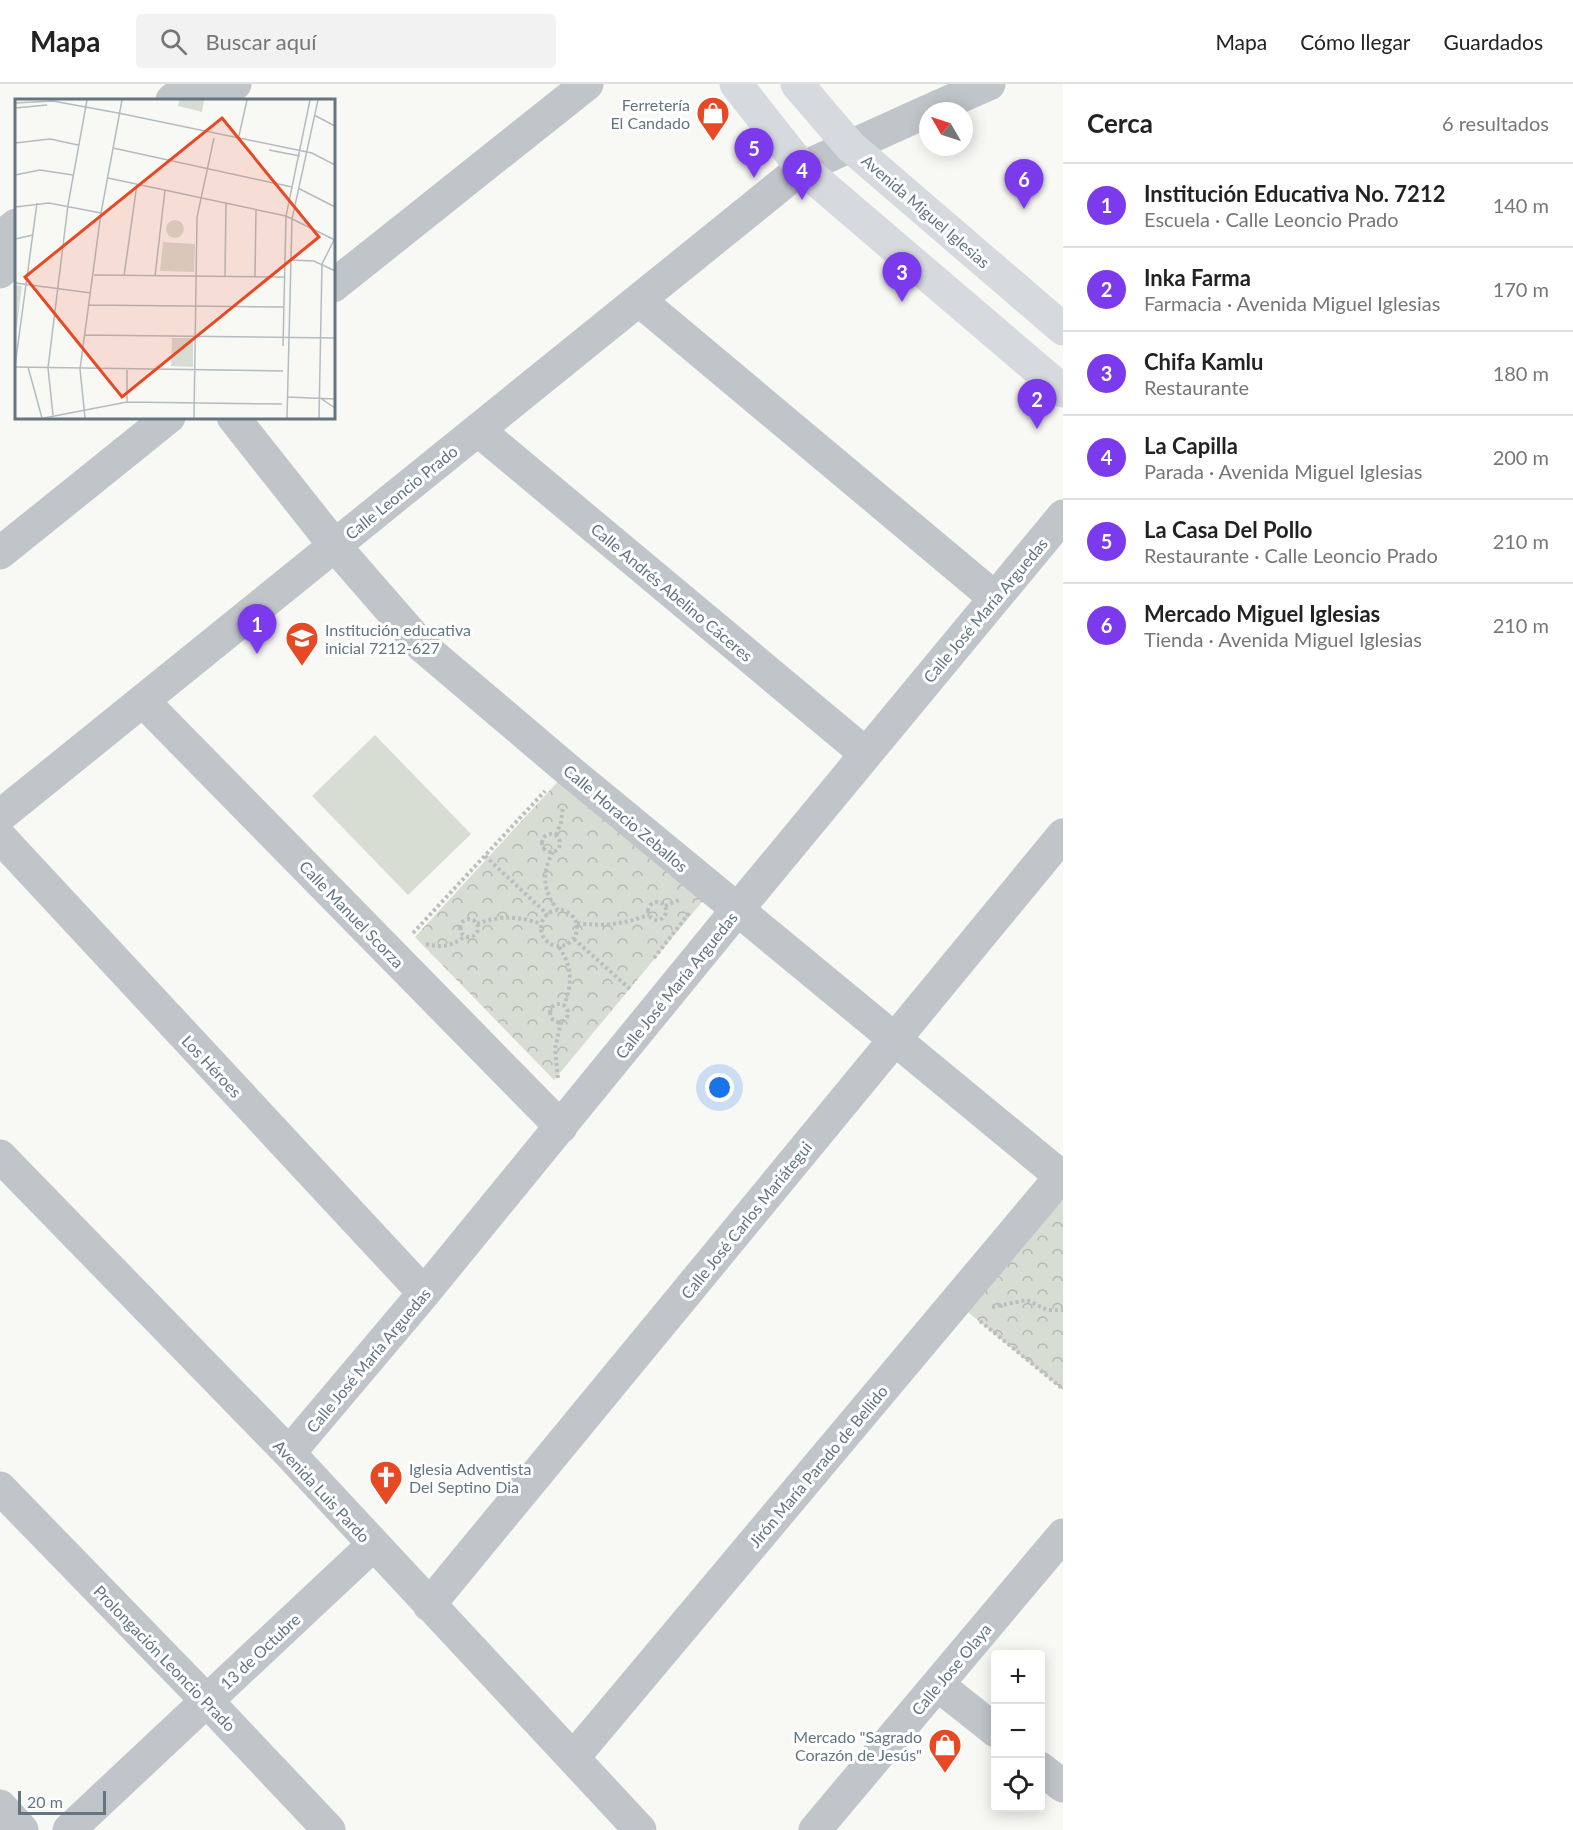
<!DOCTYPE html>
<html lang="es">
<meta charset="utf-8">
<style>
body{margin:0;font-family:Lato,sans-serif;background:#f2f2f2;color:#222}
.controls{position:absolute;right:18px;bottom:18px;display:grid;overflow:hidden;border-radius:6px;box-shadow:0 3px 15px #0003}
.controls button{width:54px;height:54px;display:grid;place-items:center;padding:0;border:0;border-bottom:2px solid #e0e0e0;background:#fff;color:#222;font:30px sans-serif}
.compass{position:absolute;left:919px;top:18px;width:54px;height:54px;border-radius:50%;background:#fff;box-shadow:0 3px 15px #0003;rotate:309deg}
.scale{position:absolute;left:18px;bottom:15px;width:88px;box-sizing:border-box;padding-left:6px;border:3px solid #627581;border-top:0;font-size:16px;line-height:21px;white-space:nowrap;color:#627581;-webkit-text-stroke:4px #fff;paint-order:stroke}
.you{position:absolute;left:720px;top:1004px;width:21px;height:21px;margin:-15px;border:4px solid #fff;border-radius:50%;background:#1a73e8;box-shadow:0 0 0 9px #1a73e833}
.badge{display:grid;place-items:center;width:39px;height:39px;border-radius:50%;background:#7c3aed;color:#fff;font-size:20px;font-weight:700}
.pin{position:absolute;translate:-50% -50px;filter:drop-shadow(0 2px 3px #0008)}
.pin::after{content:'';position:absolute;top:32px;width:21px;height:18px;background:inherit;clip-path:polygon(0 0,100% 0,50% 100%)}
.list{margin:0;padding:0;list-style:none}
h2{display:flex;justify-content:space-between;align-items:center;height:78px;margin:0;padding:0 24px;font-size:26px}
h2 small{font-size:20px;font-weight:400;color:#767676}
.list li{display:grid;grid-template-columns:39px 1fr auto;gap:18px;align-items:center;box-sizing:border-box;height:84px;padding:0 24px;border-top:2px solid #e0e0e0}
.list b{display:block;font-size:22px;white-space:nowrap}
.list p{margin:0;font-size:20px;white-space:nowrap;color:#767676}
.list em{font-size:20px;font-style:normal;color:#767676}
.icon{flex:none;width:33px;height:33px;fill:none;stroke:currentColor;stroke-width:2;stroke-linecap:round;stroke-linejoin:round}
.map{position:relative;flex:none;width:1063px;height:1746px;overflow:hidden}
header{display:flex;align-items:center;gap:36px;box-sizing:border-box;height:84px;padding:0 30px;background:#fff;border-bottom:2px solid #e0e0e0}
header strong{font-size:28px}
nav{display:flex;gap:33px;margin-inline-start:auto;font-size:21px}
.search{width:420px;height:54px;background:#f2f2f2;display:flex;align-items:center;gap:15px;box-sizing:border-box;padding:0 21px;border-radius:6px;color:#767676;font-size:22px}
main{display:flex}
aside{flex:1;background:#fff}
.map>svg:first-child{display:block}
</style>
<header>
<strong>Mapa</strong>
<div class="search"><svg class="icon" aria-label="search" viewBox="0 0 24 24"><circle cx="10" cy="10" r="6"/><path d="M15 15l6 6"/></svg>Buscar aquí</div>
<nav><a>Mapa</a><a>Cómo llegar</a><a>Guardados</a></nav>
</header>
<main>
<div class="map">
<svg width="1063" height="1746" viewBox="0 0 1063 1746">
<defs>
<pattern id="park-crowns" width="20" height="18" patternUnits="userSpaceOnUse" patternTransform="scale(1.5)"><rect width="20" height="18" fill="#d8ddd4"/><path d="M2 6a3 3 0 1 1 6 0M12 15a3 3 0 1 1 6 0" fill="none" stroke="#b3b8b1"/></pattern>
</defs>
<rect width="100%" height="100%" fill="#f8f8f5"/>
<path fill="#d8ddd4" d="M375,651l96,99 -63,61 -96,-99z"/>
<path fill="url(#park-crowns)" d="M562,693l144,120 -152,183 -139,-143z
M1057,1112l6,5v189l-99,-81z"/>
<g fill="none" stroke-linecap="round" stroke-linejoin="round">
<path stroke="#babec0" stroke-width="4" stroke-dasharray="3 3" stroke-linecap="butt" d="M542 759a9 9 0 1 1 18 0a9 9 0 1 1-18 0Z
M556,751l5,-13 2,-15
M553,768c-12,20 -10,40 5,58
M485,772l63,59
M648 827a9 9 0 1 1 18 0a9 9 0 1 1-18 0Z
M665,822l14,-6
M541 844a18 18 0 1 1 36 0a18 18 0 1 1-36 0Z
M460 844a9 9 0 1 1 18 0a9 9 0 1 1-18 0Z
M577,839c26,4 47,1 71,-8
M477,840c23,-9 41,-8 64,0
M413,849l132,-142
M574,855l56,50
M426,860c15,4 27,2 39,-8
M559,863c13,19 14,37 5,58
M654,874l36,-46
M550 929a9 9 0 1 1 18 0a9 9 0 1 1-18 0Z
M558,994l-3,-29 6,-27
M992,1223l35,-7 20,10h16
M980,1237l83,68"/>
<path stroke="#c0c5c9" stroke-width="33" d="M928,27l61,-27
M333,202l254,-202
M639,216l356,298
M233,333l102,129 87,100 145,123 496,409
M478,346l388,324
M0,469l169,-136
M143,617l418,426
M0,732l802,-648 126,-57
M0,753l424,456
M0,1072l289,297 351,377
M289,1369l135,-160 313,-383 326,-394
M0,1404l207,213 122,129
M429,1521l634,-770
M938,1601l58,46
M573,1674l490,-584
M1040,1684l23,18
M0,1722l22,24
M69,1746l304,-285
M815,1746l248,-295"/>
<path stroke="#c0c5c9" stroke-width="33" d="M172,16l21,-16
M214,16l21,-16
M0,154l16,-13
M0,188l16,-13"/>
<path stroke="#d6dade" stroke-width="33" d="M736,0l66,84 261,223
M797,0l53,62 213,183"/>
</g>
<defs>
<g id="shop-pin" transform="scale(1.725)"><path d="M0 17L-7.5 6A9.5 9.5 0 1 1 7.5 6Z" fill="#e84925" stroke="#fff"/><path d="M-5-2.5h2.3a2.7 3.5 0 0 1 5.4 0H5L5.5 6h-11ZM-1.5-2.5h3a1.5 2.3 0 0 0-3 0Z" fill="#fff"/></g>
<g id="school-pin" transform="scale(1.725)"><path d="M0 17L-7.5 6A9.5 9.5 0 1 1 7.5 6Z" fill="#e84925" stroke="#fff"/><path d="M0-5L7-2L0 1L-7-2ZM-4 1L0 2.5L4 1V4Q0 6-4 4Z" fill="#fff"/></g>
<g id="church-pin" transform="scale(1.725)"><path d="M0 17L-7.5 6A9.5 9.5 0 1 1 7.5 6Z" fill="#e84925" stroke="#fff"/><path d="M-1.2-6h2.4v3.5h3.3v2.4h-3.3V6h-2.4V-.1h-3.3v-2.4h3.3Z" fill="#fff"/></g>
</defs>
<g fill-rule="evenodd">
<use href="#shop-pin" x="713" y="29"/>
<use href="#school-pin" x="302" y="554"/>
<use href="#church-pin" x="386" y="1393"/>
<use href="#shop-pin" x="945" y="1661"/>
</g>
<g text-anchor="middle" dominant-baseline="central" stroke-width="6" stroke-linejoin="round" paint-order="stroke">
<g font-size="16" fill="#627581" stroke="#fff" text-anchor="end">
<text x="690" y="20">Ferretería<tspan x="690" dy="18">El Candado</tspan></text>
<text x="325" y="545" text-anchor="start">Institución educativa<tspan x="325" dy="18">inicial 7212-627</tspan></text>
<text x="409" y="1384" text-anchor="start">Iglesia Adventista<tspan x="409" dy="18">Del Septino Dia</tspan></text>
<text x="922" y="1652">Mercado "Sagrado<tspan x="922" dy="18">Corazón de Jesús"</tspan></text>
</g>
<g font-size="16" fill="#627581" stroke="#fff">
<text transform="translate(926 127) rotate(41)">Avenida Miguel Iglesias</text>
<text transform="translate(401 408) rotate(-39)">Calle Leoncio Prado</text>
<text transform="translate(672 508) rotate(40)">Calle Andrés Abelino Cáceres</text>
<text transform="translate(985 526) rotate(-50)">Calle José María Arguedas</text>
<text transform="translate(626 734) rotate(40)">Calle Horacio Zeballos</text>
<text transform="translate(352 830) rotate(46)">Calle Manuel Scorza</text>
<text transform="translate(676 901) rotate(-51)">Calle José María Arguedas</text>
<text transform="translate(212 982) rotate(47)">Los Héroes</text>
<text transform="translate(746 1136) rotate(-51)">Calle José Carlos Mariátegui</text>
<text transform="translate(368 1276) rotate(-50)">Calle José María Arguedas</text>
<text transform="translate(818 1382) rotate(-50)">Jirón María Parado de Bellido</text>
<text transform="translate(322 1407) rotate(47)">Avenida Luis Pardo</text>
<text transform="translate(260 1567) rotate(-43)">13 de Octubre</text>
<text transform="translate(165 1574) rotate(46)">Prolongación Leoncio Prado</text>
<text transform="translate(951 1585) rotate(-50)">Calle Jose Olaya</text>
</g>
</g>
<g transform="translate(15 15)">
<rect width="320" height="320" fill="#f8f8f5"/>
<path d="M151 130a9 9 0 1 1 18 0a9 9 0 1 1-18 0Z" fill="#d8ddd4"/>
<path d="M164,1h25l-2,12 -24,-6zM148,143l32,2 -1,28 -34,-1zM0,186l7,1 -5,41h-2zM157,239h21v29l-22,-1z" fill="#d8ddd4"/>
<path fill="none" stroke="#b3bcc0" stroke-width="1.5" d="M0,4l38,-2 65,12 194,40 23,12M0,9l32,-3M299,16l21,11M223,41l9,-40M0,44l35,-4 28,6M98,49l179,39M254,51l31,6M0,76l25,-5 33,5M93,79l178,38 49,24M283,89l37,19M0,108l34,-4 52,10M0,140l18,-4M276,161l23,1 21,10M79,176l190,2M109,177l13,-92M140,177l10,-86M210,177l1,-73M240,178l1,-68M0,184l76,10M74,206l195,2M70,236l250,3M268,247l3,-130 24,-116M0,267l22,-163M0,268l268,4M13,268l14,51M112,271v32M272,298l48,2M305,299l15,10M38,316l-5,-47 20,-163 19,-105M29,319l83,-16 155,2M70,319l-5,-49 21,-156 21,-113M179,319l3,-201 17,-79M272,319l5,-199 26,-119M304,319l3,-154 12,-24"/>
<path fill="#e84925" fill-opacity="0.15" stroke="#e84925" stroke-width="3" d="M207,19l97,119 -197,160 -97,-120z"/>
<rect width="320" height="320" fill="none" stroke="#627581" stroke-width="3"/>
</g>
</svg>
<div class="controls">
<button>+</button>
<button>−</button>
<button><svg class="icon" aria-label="locate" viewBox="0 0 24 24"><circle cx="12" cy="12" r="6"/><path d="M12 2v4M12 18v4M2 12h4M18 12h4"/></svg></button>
</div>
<svg class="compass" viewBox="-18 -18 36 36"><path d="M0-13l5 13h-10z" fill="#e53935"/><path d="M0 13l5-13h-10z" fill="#767676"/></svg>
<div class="scale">20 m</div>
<div class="you"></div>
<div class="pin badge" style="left:257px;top:570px">1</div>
<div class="pin badge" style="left:1037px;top:345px">2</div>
<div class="pin badge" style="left:902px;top:218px">3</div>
<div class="pin badge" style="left:802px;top:116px">4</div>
<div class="pin badge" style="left:754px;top:94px">5</div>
<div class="pin badge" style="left:1024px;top:125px">6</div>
</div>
<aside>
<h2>Cerca<small>6 resultados</small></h2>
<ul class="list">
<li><span class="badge">1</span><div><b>Institución Educativa No. 7212</b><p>Escuela · Calle Leoncio Prado</p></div><em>140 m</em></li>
<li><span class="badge">2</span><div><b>Inka Farma</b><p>Farmacia · Avenida Miguel Iglesias</p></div><em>170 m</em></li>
<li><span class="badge">3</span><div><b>Chifa Kamlu</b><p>Restaurante</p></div><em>180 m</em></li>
<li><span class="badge">4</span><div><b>La Capilla</b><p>Parada · Avenida Miguel Iglesias</p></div><em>200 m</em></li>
<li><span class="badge">5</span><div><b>La Casa Del Pollo</b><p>Restaurante · Calle Leoncio Prado</p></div><em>210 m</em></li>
<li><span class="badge">6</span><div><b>Mercado Miguel Iglesias</b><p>Tienda · Avenida Miguel Iglesias</p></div><em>210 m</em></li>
</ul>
</aside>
</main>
